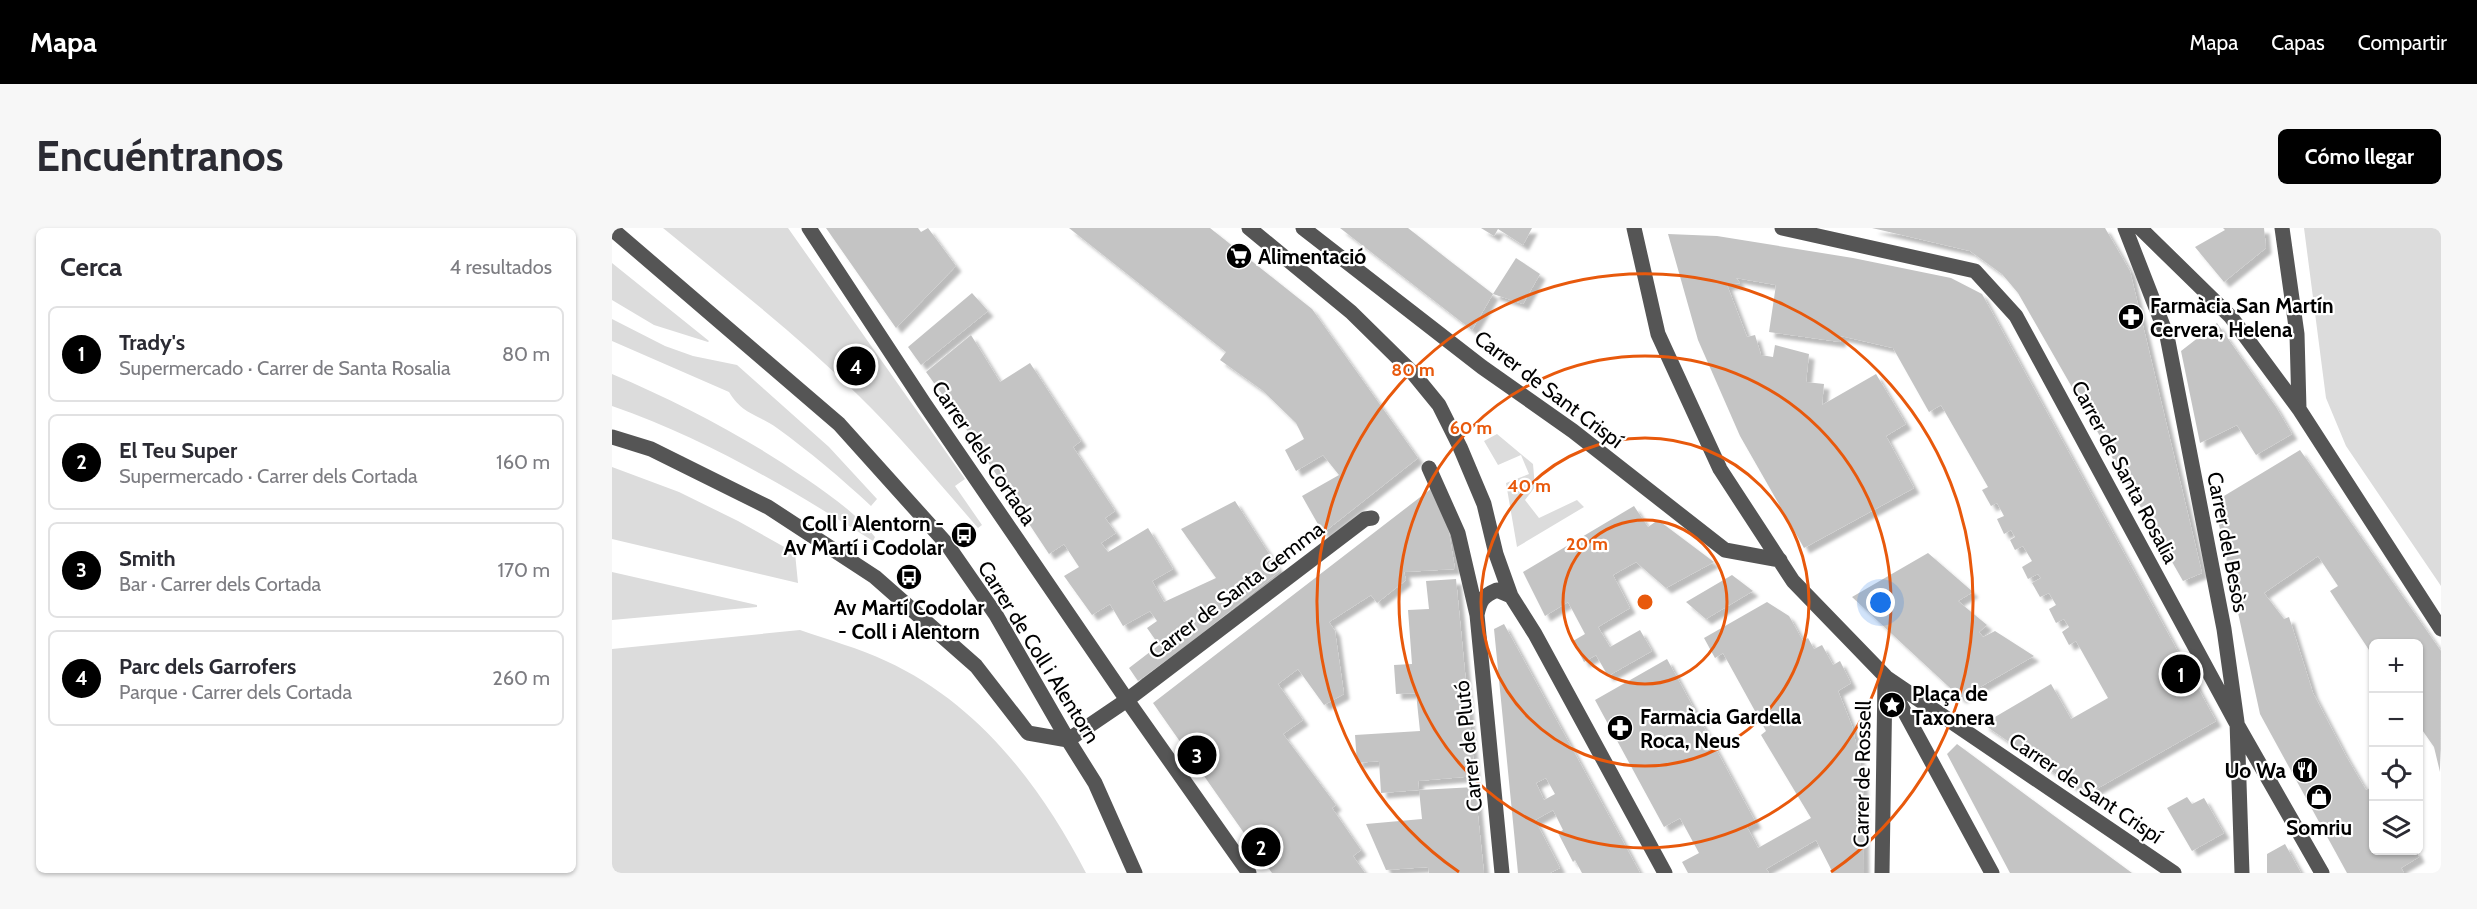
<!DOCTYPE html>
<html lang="es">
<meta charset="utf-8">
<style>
body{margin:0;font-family:Cabin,sans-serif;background:#f7f7f7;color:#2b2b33}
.controls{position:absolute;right:18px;bottom:18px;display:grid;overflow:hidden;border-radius:9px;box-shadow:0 2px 4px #0004}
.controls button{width:54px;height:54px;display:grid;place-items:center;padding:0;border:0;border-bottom:2px solid #e1e1e2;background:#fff;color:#2b2b33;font:30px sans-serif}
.you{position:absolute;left:1269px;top:375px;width:21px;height:21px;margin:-15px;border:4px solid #fff;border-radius:50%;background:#1a73e8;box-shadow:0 0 0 9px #1a73e833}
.badge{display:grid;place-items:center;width:39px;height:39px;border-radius:50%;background:#000;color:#fff;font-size:20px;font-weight:700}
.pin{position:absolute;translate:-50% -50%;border:3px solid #fff;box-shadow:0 2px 6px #0006}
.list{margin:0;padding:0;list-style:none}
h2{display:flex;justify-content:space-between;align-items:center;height:78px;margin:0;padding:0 24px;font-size:26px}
h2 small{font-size:20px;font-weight:400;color:#7c7c81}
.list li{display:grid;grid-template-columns:39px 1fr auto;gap:18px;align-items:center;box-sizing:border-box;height:96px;margin:0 12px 12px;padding:0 12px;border:2px solid #e1e1e2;border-radius:9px}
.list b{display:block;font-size:22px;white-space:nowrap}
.list p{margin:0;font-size:20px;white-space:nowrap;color:#7c7c81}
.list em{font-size:20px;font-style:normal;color:#7c7c81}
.icon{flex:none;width:33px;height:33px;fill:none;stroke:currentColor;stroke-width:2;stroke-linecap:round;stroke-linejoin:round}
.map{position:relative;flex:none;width:1829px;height:645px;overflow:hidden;border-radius:9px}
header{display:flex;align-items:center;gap:36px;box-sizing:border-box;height:84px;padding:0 30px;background:#000;color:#fff}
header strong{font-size:28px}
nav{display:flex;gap:33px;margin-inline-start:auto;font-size:21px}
.intro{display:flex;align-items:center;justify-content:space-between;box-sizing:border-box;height:144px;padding:0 36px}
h1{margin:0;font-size:42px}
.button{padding:15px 27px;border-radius:9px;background:#000;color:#fff;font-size:21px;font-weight:700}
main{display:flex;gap:36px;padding:0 36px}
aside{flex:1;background:#fff;border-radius:9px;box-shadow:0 2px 4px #0004}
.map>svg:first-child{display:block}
</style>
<header>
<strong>Mapa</strong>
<nav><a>Mapa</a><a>Capas</a><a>Compartir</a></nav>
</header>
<div class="intro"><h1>Encuéntranos</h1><a class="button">Cómo llegar</a></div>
<main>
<aside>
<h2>Cerca<small>4 resultados</small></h2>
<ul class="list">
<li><span class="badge">1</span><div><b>Trady's</b><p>Supermercado · Carrer de Santa Rosalia</p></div><em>80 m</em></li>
<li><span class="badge">2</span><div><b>El Teu Super</b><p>Supermercado · Carrer dels Cortada</p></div><em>160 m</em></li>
<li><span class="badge">3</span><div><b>Smith</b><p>Bar · Carrer dels Cortada</p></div><em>170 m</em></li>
<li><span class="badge">4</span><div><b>Parc dels Garrofers</b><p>Parque · Carrer dels Cortada</p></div><em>260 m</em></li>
</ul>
</aside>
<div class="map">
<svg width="1829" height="645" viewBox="0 0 1829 645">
<defs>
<filter id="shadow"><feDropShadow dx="5.5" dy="5.5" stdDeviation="1.5" flood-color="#0004"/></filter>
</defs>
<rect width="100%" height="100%" fill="#fff"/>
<path fill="#dcdcdc" d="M51,0h125l177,251 -10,7 27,39 -4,3c-39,-45 -77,-91 -120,-133 -61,-60 -129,-113 -195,-167z
M1692,0h137v358l-95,-140 -20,-48z
M0,35l97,78 -1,1 -54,-17 -42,-25z
M0,91l53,27 28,10 44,9 92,82 48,52 -6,7c-30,-28 -61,-54 -94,-78 -20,-14 -35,-14 -48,-36l-117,-51z
M0,146c68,29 132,62 193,104 26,18 51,35 70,59l-2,4c-85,-53 -166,-102 -261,-135z
M885,206l36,30 2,23 -10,13 14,18 38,-18 7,7 -67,40 -11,-64 23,-9 -8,-19 -23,10 -14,-24z
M0,239l67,25 59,29 57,32 3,30 -186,-44z
M0,344l145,33v2l-145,13z
M188,402c29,10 58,18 86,31 92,42 155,125 200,212h-474v-224z"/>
<path fill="#c4c4c4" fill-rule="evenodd" filter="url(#shadow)" d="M214,0h92l3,4 7,-4 28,38 -60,62z
M457,0h141l102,81 106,149 -95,75 -21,-37 37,-21 -16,-20 -27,16 -11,-21 19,-11 -8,-16 -34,-33 -42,-30 6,-8z
M728,0h68l42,33 43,33 -21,36z
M869,0h51l-9,17 -25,-16 -4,7z
M1260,0h233l25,43 72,302 -19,8 -165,-288 -16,-19 -32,-23z
M1611,0h41l2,20 -42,34 -29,-35 30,-17z
M1056,6l49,2 136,22 98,20 31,16 234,427 -130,74 -103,-71 68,-40 20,35 37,-21 -32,-57 -7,4 -7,-13 7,-5 -5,-8 -8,4 -7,-14 7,-4 -7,-12 -9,4 -8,-14 9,-5 -3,-4 -10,5 -6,-12 10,-6 -9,-15 -8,4 -5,-10 5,-3 -4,-7 -7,4 -7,-15 7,-3 -7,-13 -6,3 -9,-16 6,-3 -47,-82 -12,7 -36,-64 -52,-12 -1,6 -71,-10 7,-47 -40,-7 4,5 -13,2 20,52 8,-2 6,20 12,2 2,-12 34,9 -3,28 18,2 -2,21 54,-31 30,50 -20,12 28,52 -110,60 -64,-112 -42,-96z
M904,30l24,16 -17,30 -30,-10z
M360,65l16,18 -67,54 -13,-18z
M1605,95l59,84 16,27 -36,21 -19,-30 -37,18 -19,-92z
M359,107l29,47 30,-19 51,78 -8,6 42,64 -10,7 11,15 -15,10 7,9 40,-24 25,41 -21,12 12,21 52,-24 -35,-49 54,-28 45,70 -90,72 -52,38 -9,-13 30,-23 -12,-17 10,-7 -7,-10 -27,15 -13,-22 -18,11 -28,-39 15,-9 -15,-23 -15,10 -94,-142 -29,-40z
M1688,222l141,201 -1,121 -6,-25 -16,-23v-80h-45v12l-43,-65 8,-5 -20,-30 -54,37 20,26 5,-2 24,76 33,63 20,34 4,-2 3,8v54h43l3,7 -18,11 3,5h-57l-87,-159 -46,-212z
M820,260l15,32 8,49 -51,3 2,8 -29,23 -6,-8 -42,27 6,9 9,63 -20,11 -26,-36 -20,15 25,36 -20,14 53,71 -4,3 29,42 -8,6 12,17h-93l-119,-170z
M1022,278l14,21 10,-7 56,42 -48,26 -30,-26 -23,13 17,33 -32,19 12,20 30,-17 12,21 -44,25 -12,-21 -12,7 -11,-21 12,-7 -17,-32 -23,14 -22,-44z
M1316,325l45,39 -15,9 29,24 -8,7 4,5 12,-6 39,25 -73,42 -109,-101z
M1120,347l21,16 -47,28 -20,-17z
M844,351l19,197 -57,5 1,9 -38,3 -2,-32 -22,2 -2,-28 65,-4 -4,-38 -20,1 -2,-29 18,-1 -4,-54 21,-1 -3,-28z
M1155,374l22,14 14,25 5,-3 6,11 8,-4 11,20 7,-4 11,22 -13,8 14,35 8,34 3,28 1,85h-31l-17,-33 -50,29 3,4h-81l-6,-11 17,-9 -19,-35 -16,9 -69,-127 72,-41 89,164 -9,4 11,21 53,-30 -50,-83 5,-4 -43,-78 -8,5 -11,-20z
M892,396l116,212 20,37h-58l-7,-13 -2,2 -15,-29 5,-3 -10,-20 -18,10 25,48 -10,5h-32l-24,-244zM934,550l9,16 -11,6 -8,-17z
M1345,516l96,71 79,58h-122l-63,-119z
M863,559l9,86h-55l-1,-6 -42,3 -20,-46 56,-5 -3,-29z
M1575,569l5,7 12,-6 20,35 -32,18 -25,-43z
M1673,616l16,29h-34v-19z"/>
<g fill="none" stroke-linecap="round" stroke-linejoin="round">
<path stroke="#555" stroke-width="15" d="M197,0l115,175 203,297 238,-181 7,-1
M637,0l102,84 61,60 27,33 21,42 24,57 12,50 15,42 24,38 130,239
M691,0l179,139 91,64 152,119 55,10
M1022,0l24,106 62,135 73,112 92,95 107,197
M1170,0l193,43 41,45 218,403 88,154
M1513,0l42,108 57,293 13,93 5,151
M1528,0l91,89 68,92 142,220
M1670,0l15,106 2,75
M0,1l227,195 107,119 50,72 72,125 27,43 40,90
M0,209l39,12 117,58 107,70 101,89 52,67 40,7
M817,240l29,65 19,82
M1275,450l287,195
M456,512l59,-40 122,173
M890,645l-25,-258c3,-15 6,-19 20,-25l14,6
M1270,645l3,-194"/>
</g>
<g fill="none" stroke="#e8590c" stroke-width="3">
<circle cx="1033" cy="374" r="82"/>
<circle cx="1033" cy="374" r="164"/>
<circle cx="1033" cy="374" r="246"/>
<path d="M847 644A328 328 0 1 1 1219 644"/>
</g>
<defs>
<g id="supermarket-disc" transform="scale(1.35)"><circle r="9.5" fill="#000" stroke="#fff"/><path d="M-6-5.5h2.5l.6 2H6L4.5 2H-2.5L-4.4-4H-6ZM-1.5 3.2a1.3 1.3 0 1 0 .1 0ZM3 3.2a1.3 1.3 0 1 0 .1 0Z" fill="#fff"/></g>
<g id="pharmacy-disc" transform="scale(1.35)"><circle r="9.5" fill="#000" stroke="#fff"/><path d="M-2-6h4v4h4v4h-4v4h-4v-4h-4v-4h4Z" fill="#fff"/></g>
<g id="bus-disc" transform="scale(1.35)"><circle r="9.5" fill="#000" stroke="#fff"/><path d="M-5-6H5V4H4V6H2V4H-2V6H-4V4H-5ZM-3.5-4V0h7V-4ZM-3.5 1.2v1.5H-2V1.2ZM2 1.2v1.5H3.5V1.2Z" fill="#fff"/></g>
<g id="sight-disc" transform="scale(1.35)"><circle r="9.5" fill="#000" stroke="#fff"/><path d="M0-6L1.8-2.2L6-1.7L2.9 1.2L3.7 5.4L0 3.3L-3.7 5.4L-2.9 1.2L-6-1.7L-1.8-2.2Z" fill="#fff"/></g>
<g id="restaurant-disc" transform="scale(1.35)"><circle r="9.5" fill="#000" stroke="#fff"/><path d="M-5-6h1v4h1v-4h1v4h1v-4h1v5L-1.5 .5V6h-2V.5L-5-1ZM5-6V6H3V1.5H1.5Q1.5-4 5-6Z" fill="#fff"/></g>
<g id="shop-disc" transform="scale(1.35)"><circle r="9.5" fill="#000" stroke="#fff"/><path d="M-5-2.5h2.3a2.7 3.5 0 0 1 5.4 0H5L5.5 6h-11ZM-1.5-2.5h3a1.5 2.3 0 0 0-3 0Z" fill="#fff"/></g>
</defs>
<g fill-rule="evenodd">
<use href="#supermarket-disc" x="627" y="28"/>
<use href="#pharmacy-disc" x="1519" y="89"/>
<use href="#bus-disc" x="352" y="307"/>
<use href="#bus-disc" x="297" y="349"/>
<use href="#sight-disc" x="1280" y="477"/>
<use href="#pharmacy-disc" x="1008" y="500"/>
<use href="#restaurant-disc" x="1693" y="542"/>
<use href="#shop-disc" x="1707" y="569"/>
</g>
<g text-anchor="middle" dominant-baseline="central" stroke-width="4.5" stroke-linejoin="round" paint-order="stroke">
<g font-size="21" font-weight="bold" fill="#000" stroke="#fff" text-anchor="start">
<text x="646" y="28">Alimentació</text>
<text x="1538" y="77">Farmàcia San Martín<tspan x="1538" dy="24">Cervera, Helena</tspan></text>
<text x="332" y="295" text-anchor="end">Coll i Alentorn -<tspan x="332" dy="24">Av Martí i Codolar</tspan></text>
<text x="297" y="379" text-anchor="middle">Av Martí Codolar<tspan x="297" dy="24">- Coll i Alentorn</tspan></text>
<text x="1300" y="465">Plaça de<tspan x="1300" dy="24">Taxonera</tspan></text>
<text x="1028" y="488">Farmàcia Gardella<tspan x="1028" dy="24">Roca, Neus</tspan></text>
<text x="1674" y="542" text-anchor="end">Uo Wa</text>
<text x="1707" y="599" text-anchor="middle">Somriu</text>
</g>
<g font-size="21" fill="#000" stroke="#fff">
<text transform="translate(937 161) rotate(37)">Carrer de Sant Crispí</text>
<text transform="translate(372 225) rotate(56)">Carrer dels Cortada</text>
<text transform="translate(1513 244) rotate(62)">Carrer de Santa Rosalia</text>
<text transform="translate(1616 314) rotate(79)">Carrer del Besòs</text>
<text transform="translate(624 362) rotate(-37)">Carrer de Santa Gemma</text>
<text transform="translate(427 424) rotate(58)">Carrer de Coll i Alentorn</text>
<text transform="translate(856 518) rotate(-96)">Carrer de Plutó</text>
<text transform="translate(1250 546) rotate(-89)">Carrer de Rossell</text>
<text transform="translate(1474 560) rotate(34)">Carrer de Sant Crispí</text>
</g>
</g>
<circle cx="1033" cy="374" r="9" fill="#e8590c" stroke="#fff" stroke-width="3"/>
<g font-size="18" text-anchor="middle" font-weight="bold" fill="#e8590c" stroke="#fff" stroke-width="4.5" stroke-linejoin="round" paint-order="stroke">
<text x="801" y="148">80 m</text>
<text x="859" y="206">60 m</text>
<text x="917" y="264">40 m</text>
<text x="975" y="322">20 m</text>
</g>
</svg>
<div class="controls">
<button>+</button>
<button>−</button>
<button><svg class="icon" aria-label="locate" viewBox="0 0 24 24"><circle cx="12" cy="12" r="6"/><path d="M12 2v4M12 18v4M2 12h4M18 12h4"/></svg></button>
<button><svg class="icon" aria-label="layers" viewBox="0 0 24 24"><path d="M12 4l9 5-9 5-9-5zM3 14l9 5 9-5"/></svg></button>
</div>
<div class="you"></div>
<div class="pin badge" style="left:1569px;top:446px">1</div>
<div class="pin badge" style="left:649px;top:619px">2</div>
<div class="pin badge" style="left:585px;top:527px">3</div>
<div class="pin badge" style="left:244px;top:138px">4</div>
</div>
</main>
